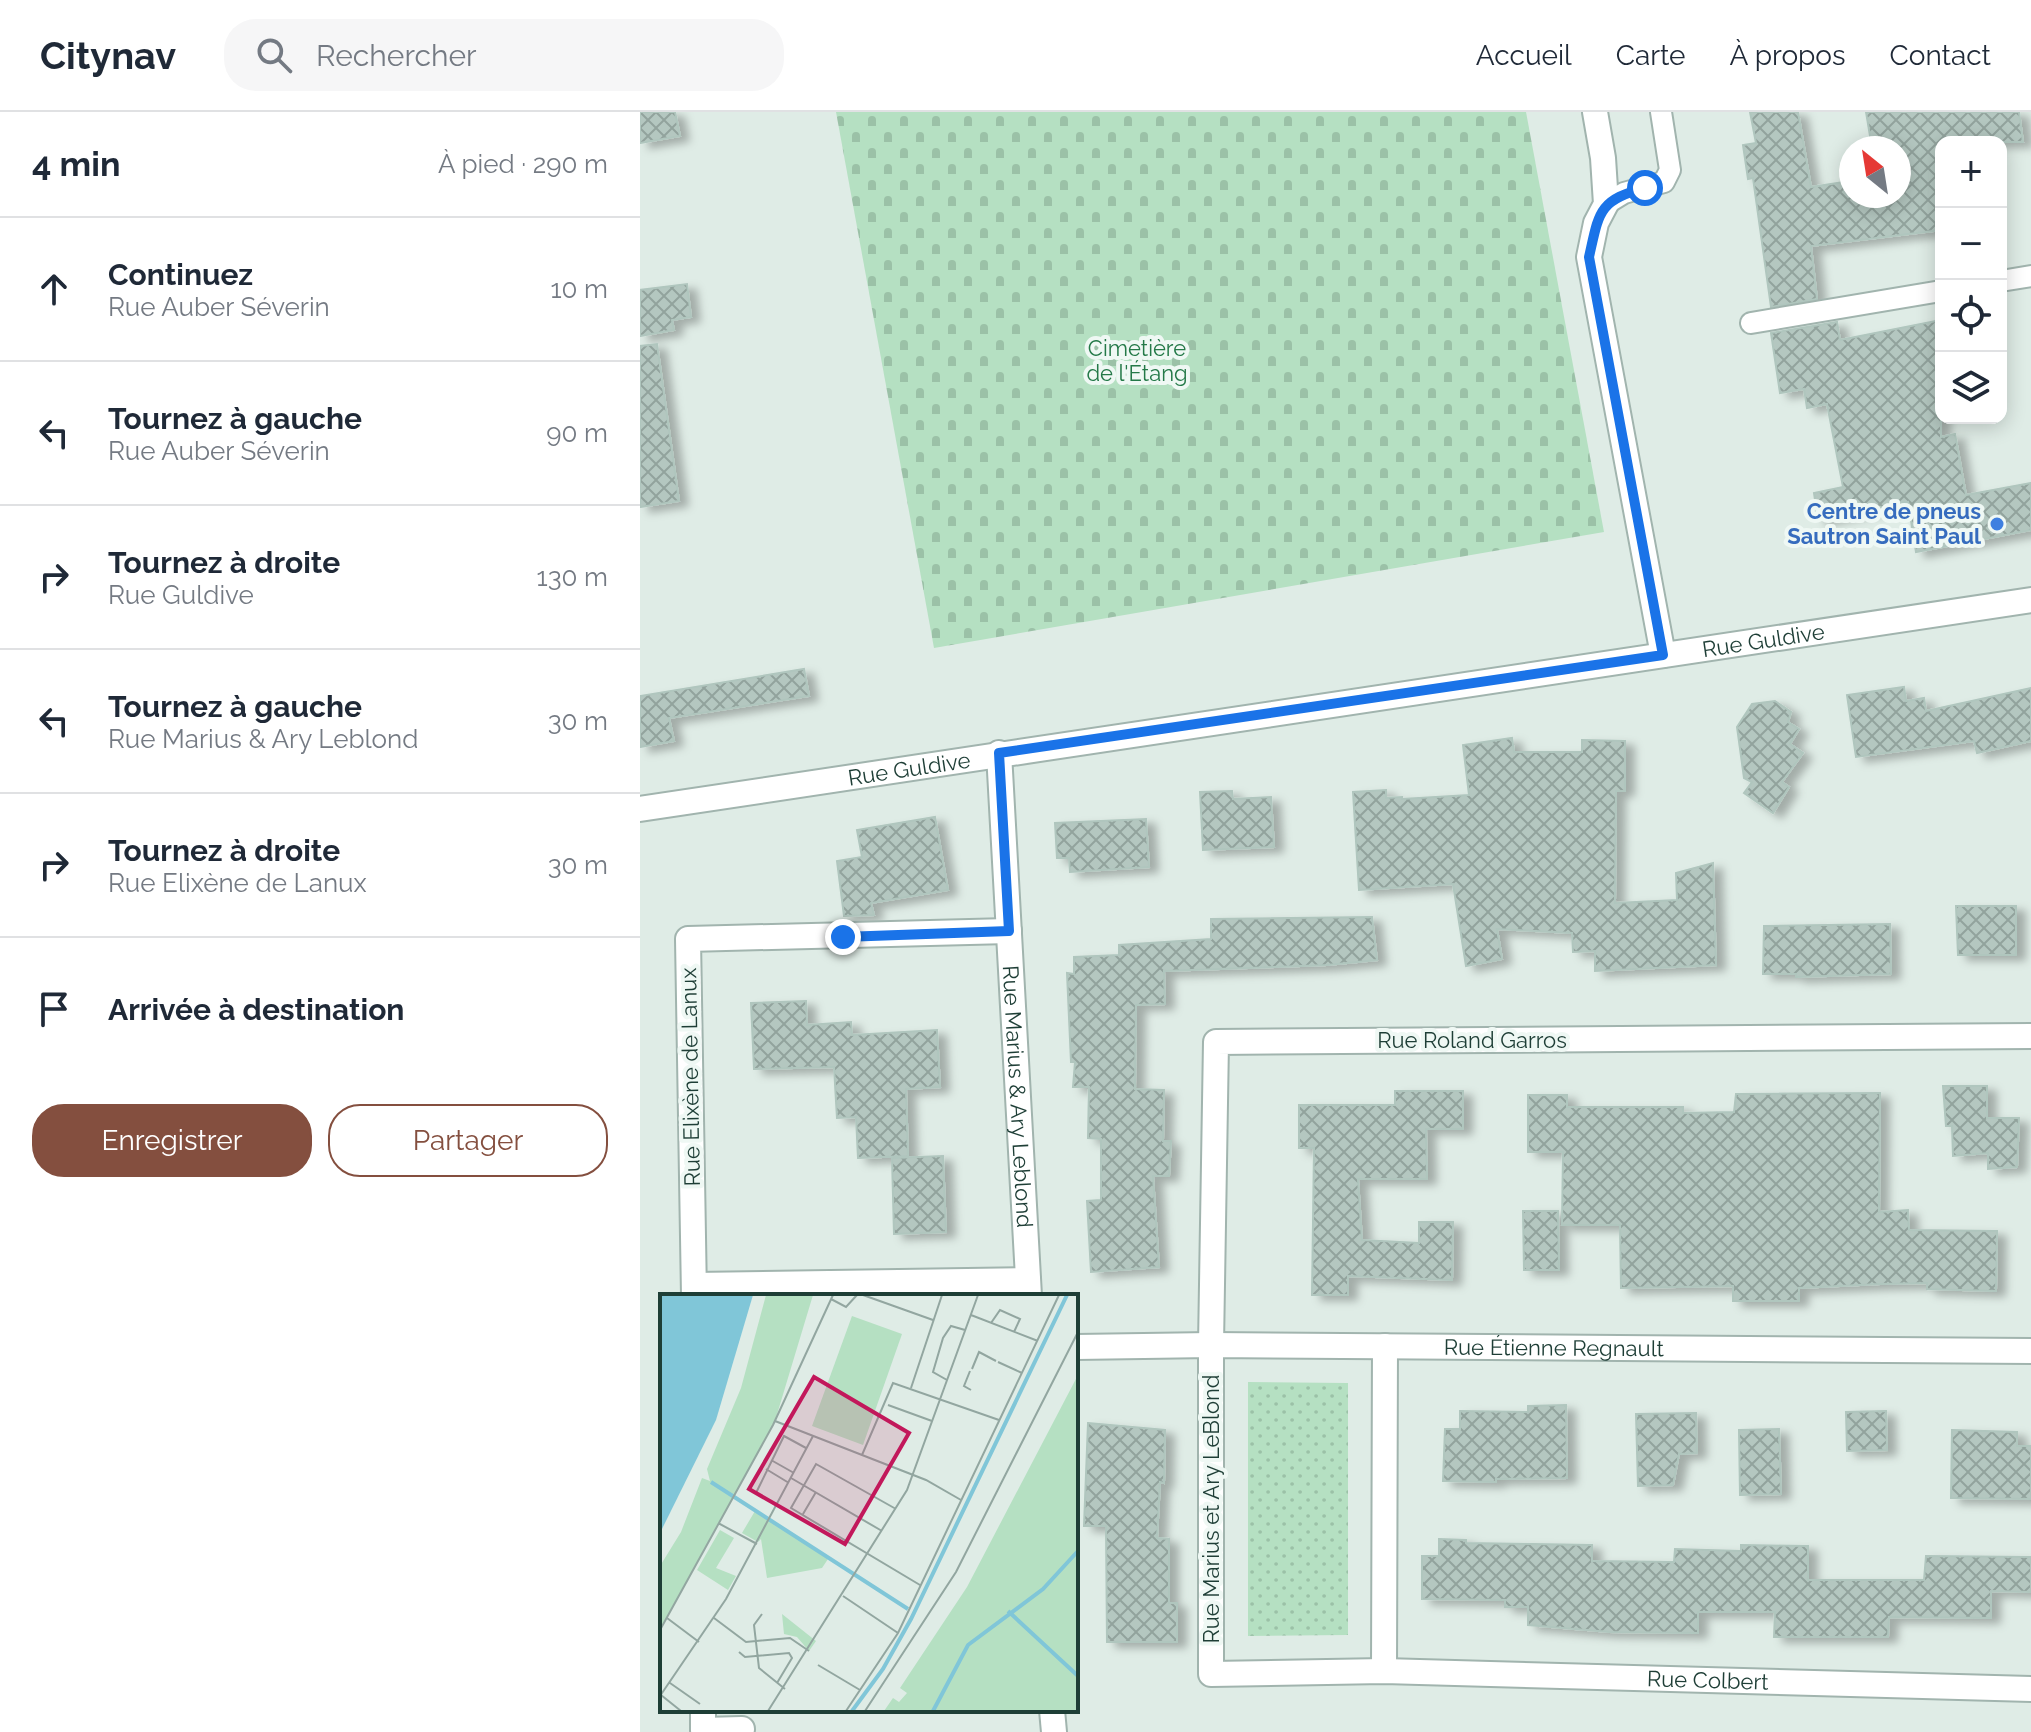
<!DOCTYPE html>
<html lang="fr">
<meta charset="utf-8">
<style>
body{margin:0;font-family:Raleway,sans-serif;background:#f6f6f7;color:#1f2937}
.controls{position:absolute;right:24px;top:24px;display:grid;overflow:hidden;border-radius:16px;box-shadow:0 4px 20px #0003}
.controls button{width:72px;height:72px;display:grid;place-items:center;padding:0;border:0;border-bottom:2px solid #e0e1e3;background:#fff;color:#1f2937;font:40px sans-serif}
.compass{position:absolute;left:1199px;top:24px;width:72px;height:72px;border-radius:50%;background:#fff;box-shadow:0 4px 20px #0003;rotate:330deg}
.stop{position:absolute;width:24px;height:24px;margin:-18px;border:6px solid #1a73e8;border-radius:50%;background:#fff}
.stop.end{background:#1a73e8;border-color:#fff;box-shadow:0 2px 8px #0008}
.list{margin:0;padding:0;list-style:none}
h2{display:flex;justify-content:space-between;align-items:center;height:104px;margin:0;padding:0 32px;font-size:34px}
h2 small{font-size:26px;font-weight:400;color:#747a83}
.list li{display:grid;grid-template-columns:52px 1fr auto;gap:24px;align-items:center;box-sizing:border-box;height:144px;padding:0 32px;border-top:2px solid #e0e1e3}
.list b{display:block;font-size:30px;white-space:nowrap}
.list p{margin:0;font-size:26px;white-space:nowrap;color:#747a83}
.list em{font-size:26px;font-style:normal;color:#747a83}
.actions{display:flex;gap:16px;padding:24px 32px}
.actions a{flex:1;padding:18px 0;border:2px solid #844f3f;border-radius:32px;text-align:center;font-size:28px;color:#844f3f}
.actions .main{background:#844f3f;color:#fff}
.icon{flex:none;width:44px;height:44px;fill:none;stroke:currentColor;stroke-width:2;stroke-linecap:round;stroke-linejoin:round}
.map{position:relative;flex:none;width:1391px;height:1620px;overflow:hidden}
header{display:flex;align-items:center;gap:48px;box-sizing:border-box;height:112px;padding:0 40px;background:#fff;border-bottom:2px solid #e0e1e3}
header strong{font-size:38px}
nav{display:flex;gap:44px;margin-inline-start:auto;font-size:28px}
.search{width:560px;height:72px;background:#f6f6f7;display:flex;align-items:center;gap:20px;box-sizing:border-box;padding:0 28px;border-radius:32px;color:#747a83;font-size:30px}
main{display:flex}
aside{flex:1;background:#fff}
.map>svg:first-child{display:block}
</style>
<header>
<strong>Citynav</strong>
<div class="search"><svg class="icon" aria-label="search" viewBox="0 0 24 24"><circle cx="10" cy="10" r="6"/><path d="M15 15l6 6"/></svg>Rechercher</div>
<nav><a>Accueil</a><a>Carte</a><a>À propos</a><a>Contact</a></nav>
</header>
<main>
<aside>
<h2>4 min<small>À pied · 290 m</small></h2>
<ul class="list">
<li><svg class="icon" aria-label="ahead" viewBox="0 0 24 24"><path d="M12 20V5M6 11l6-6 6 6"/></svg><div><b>Continuez</b><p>Rue Auber Séverin</p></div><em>10 m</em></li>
<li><svg class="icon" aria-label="left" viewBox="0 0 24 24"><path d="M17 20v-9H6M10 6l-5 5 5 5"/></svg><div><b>Tournez à gauche</b><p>Rue Auber Séverin</p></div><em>90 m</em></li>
<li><svg class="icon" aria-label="right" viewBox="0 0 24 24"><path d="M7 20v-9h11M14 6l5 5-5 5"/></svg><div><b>Tournez à droite</b><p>Rue Guldive</p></div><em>130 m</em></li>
<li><svg class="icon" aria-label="left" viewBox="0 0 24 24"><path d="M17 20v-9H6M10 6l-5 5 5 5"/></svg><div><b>Tournez à gauche</b><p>Rue Marius &amp; Ary Leblond</p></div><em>30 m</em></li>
<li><svg class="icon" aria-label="right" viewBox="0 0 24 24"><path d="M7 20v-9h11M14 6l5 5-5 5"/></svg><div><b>Tournez à droite</b><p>Rue Elixène de Lanux</p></div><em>30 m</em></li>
<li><svg class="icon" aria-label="arrive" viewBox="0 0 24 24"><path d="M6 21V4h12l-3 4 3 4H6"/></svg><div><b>Arrivée à destination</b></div></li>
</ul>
<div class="actions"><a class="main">Enregistrer</a><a>Partager</a></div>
</aside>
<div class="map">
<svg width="1391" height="1620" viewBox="0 0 1391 1620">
<defs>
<pattern id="grass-dots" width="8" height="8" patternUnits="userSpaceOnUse" patternTransform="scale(2)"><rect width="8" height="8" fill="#b5e0c2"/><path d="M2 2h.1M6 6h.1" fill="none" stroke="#9bc1a7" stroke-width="1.8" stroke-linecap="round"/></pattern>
<pattern id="cemetery-stones" width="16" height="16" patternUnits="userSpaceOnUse" patternTransform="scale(2)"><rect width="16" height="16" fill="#b5e0c2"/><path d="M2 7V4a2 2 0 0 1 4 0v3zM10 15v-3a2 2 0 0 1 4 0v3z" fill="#9bc1a7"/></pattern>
<pattern id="building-cross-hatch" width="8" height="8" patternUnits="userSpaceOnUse" patternTransform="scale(2)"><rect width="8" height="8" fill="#b4c7c0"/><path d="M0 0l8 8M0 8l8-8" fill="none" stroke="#92a39d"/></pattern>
<filter id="shadow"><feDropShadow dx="9" dy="5" stdDeviation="4" flood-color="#0004"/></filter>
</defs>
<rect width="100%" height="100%" fill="#dfece6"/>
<path fill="url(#grass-dots)" d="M608,1270l100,1v252l-100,1z"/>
<path fill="url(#cemetery-stones)" d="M196,0h690l78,420 -670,116z"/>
<path fill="url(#building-cross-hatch)" stroke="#b0c6be" stroke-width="2" filter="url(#shadow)" d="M0,0h35l5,24 -40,7z
M1110,0h48l13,75 40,-6v15h48v-48h-27l-6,-36h153l4,30h-82v88l-130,16 6,53 -46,8 -18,-129 -5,1 -5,-34 13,-2z
M47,172l4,33 -19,3 2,10 -34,6v-46z
M1301,208v117l14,-3 11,61 65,-12v47l-115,22 -8,-50 -90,18 -4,-27 29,-6 -16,-83 -20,4 -3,-19 -24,4 -9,-60 66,-11 3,18z
M17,232l22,157 -39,6v-161z
M164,557l5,27 -140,22 5,23 -34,6v-51z
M1264,575l2,14 18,-3 2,13 105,-23v53l-54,12 -3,-12 -118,16 -9,-62z
M1135,589l16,11 -3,10 11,7 -9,15 13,9 -21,29 7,5 -16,26 -29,-20 8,-11 -8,-4 -7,-51 15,-23z
M872,626l2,14h68v-12l43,1v50h-9l-1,112 62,-3 -1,-27 37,-10 3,102 -121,6v-20l-22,1 -1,-19 -75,-4 5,30 -36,7 -13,-82 -94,6 -6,-98 33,-2v8l16,-1v2l67,-4 -6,-50z
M592,679l1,8 38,-2 3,50 -71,3 -3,-58z
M295,705l13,73 -77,13 3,12 -30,1 -7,-55 25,-4 -5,-27z
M506,707l3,48 -79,5 -1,-14h-12l-2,-35z
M1316,794h60v49h-58z
M732,805l5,43 -50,5 -163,6 1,33 -29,1 -1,84 29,1 -1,51h8l-2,35h-16l6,91 -68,5 -4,-71 14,-1v-61l-13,-1 1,-51h-16l2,-25h-4l-4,-89 7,1v-17l45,-2v-10l92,-6v-20z
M1250,812l1,50 -95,3v-3h-33l1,-48z
M166,889l1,24 44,-3 1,13 85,-5 3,57 -34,2 2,67 -50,2 -2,-41 -19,1 -3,-51 -80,2 -3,-66z
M1303,974h44v32h32l-2,49 -29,2v-16l-35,3 -1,-30h-6z
M755,979h68v38h-37l1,50h-69l4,61 57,3v-21h34l-1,58 -104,-4v19h-36l2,-147h-15v-43h96z
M1240,981l-1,119 29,-2 1,20 88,1 -1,60 -69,-2v-6l-47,1 -81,4v13h-66v-15l-112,2 -1,-63h-58l1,-73h-35v-57h39v12h116v6l51,-1 2,-18z
M303,1044l3,76 -52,2 -2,-76z
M883,1099h35l1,59h-35z
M926,1293l1,73 -71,1v3l-53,-1 2,-52h15v-18l68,1v-6z
M1246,1299l1,39 -40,1 -1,-39z
M1056,1301l1,40 -18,1 -6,31 -35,1 -2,-72z
M448,1311l77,7 -1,53 -4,-1 -3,56 12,1v64h8v39h-70l-1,-116h-22z
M1139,1317l2,65 -41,1 -1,-65z
M1312,1318l65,2v14h14v53l-80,-1z
M799,1427l27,1v3l126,2v16l82,1 1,-13 66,2v-6l67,1v34h116l2,-24 105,1v35l-40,-1v27l-102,-1 -1,20h-114l1,-25h-77v21l-88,-1 -82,-7v-18h-23v-7l-83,-1v-43h17z"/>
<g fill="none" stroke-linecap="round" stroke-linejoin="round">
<g stroke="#a1b4ae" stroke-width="24">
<path id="service" d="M966,92l18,-11 40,-11 6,-12 -9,-58
M1361,169l30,-5
M1111,211l190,-32"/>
</g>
<g stroke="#a1b4ae" stroke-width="28">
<g id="minor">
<path d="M955,0l8,46 3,46 -10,19 -7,34 74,398"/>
<path id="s1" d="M1391,924l-815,6 -5,303v329l173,-3 647,18"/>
<path d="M54,1173l334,-5"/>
<path d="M54,1184l-6,-357 321,-8"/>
<path id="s2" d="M436,1235l135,-2 820,6"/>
<path d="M744,1559l1,-325"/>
<path d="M63,1598v20l39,-1"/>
</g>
</g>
<g stroke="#a1b4ae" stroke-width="28">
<g id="tertiary">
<path id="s3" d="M359,641l30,543"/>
<path id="s4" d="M0,697l1391,-209"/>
<path d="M412,1598l2,22"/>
</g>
</g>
<use href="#service" stroke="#fff" stroke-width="20"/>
<use href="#minor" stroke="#fff" stroke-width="24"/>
<use href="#tertiary" stroke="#fff" stroke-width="24"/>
</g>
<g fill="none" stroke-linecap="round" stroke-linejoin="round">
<path stroke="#1a73e8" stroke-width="10" d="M203,825l166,-6 -10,-178 664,-98 -74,-398c10,-44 9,-57 56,-69"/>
</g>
<circle fill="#3f7fe0" stroke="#eff8f4" stroke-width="3" cx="1357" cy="412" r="8"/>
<g text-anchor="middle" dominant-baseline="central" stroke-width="8" stroke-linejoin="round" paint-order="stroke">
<g font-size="22" fill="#247948" stroke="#eff8f4">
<text x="497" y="236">Cimetière<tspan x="497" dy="25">de l'Étang</tspan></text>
</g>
<g font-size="22" font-weight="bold" fill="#366cbe" stroke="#eff8f4" text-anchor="end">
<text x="1341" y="399">Centre de pneus<tspan x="1341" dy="25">Sautron Saint Paul</tspan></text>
</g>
<g font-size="22" fill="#1e3e36" stroke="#eff8f4">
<text stroke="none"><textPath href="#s4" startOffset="1136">Rue Guldive</textPath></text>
<text stroke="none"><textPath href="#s4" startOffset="272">Rue Guldive</textPath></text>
<text x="832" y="928">Rue Roland Garros</text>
<text transform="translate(50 965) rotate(-91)">Rue Elixène de Lanux</text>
<text stroke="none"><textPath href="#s3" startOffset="344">Rue Marius &amp; Ary Leblond</textPath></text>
<text stroke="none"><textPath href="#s2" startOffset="478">Rue Étienne Regnault</textPath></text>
<text transform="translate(571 1397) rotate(-90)">Rue Marius et Ary LeBlond</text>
<text stroke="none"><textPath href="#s1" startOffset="1944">Rue Colbert</textPath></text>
</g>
</g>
<g transform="translate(20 1182)">
<rect width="418" height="418" fill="#dfece6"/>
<path d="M122,320l34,27 -7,10 -12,-14 -13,-3z" fill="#b5e0c2"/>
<path d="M106,1h47l-38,126 -115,208v-63l21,-34 21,-54 8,3 -3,-12 34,-81z" fill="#b5e0c2"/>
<path d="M418,81v336h-194l9,-13 6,4 8,-9 -7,-5 67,-101z" fill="#b5e0c2"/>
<path d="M192,22l50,18 -39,111 -51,-19z" fill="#b5e0c2"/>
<path d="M95,217l73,48 -6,9 -55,10 -6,-39 -3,3 -16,-9zM60,236l14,8 -18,30 20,8 -8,14 -31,-20z" fill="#b5e0c2"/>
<path d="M0,1h93l-37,125 -56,113z" fill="#80c6d8"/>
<path fill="none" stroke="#80c6d8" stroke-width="4" d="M51,188l197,127M348,317l70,65M192,417l31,-42 28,-50 156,-324M273,417l35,-66 75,-56 35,-38"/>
<path fill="none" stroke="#92a6a0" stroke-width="2" d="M203,1l70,25M171,5l15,8 11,-12M311,21l67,26M331,29l9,-13 20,9 -6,13M338,68l24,11M312,75l7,-17 17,9M310,77l-6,15 7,4M287,86l-14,-8 10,-34 8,-12 14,4M251,94l31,-93M228,111l44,16M115,127l151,59 35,20M202,161l31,-72 106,37M111,166l23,13M106,175l23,14M131,184l91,53M96,199l28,-57 22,12M236,215l-80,-45 -25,44 129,77M143,220l13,-22M58,229l39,21M183,302l55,37M102,320l-8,11 5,43 26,21M7,324l32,24M54,324l32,24 44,-4 19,13M0,336l113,-205 60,-130M79,358l6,5 44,-4 3,5 -15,25M158,371l42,25M10,389l30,21M1,401l20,16M0,402l66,-97 87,-163M108,417l139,-221 71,-195M186,417l52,-78 161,-338M205,417l91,-139 122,-240"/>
<path fill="#c2185b" fill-opacity="0.15" stroke="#c2185b" stroke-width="4" d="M154,83l95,56 -64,111 -96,-55z"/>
<rect width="418" height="418" fill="none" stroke="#1e3e36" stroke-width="4"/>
</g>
</svg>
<div class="controls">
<button>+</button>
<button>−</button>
<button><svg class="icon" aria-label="locate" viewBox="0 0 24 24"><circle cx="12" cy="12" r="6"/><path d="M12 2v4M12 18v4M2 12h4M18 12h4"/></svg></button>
<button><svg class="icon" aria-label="layers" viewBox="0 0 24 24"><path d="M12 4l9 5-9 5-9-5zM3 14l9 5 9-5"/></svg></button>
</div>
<svg class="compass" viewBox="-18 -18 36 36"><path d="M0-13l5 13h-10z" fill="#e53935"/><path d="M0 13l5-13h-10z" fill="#747a83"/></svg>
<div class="stop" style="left:1005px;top:76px"></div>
<div class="stop end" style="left:203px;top:825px"></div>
</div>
</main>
